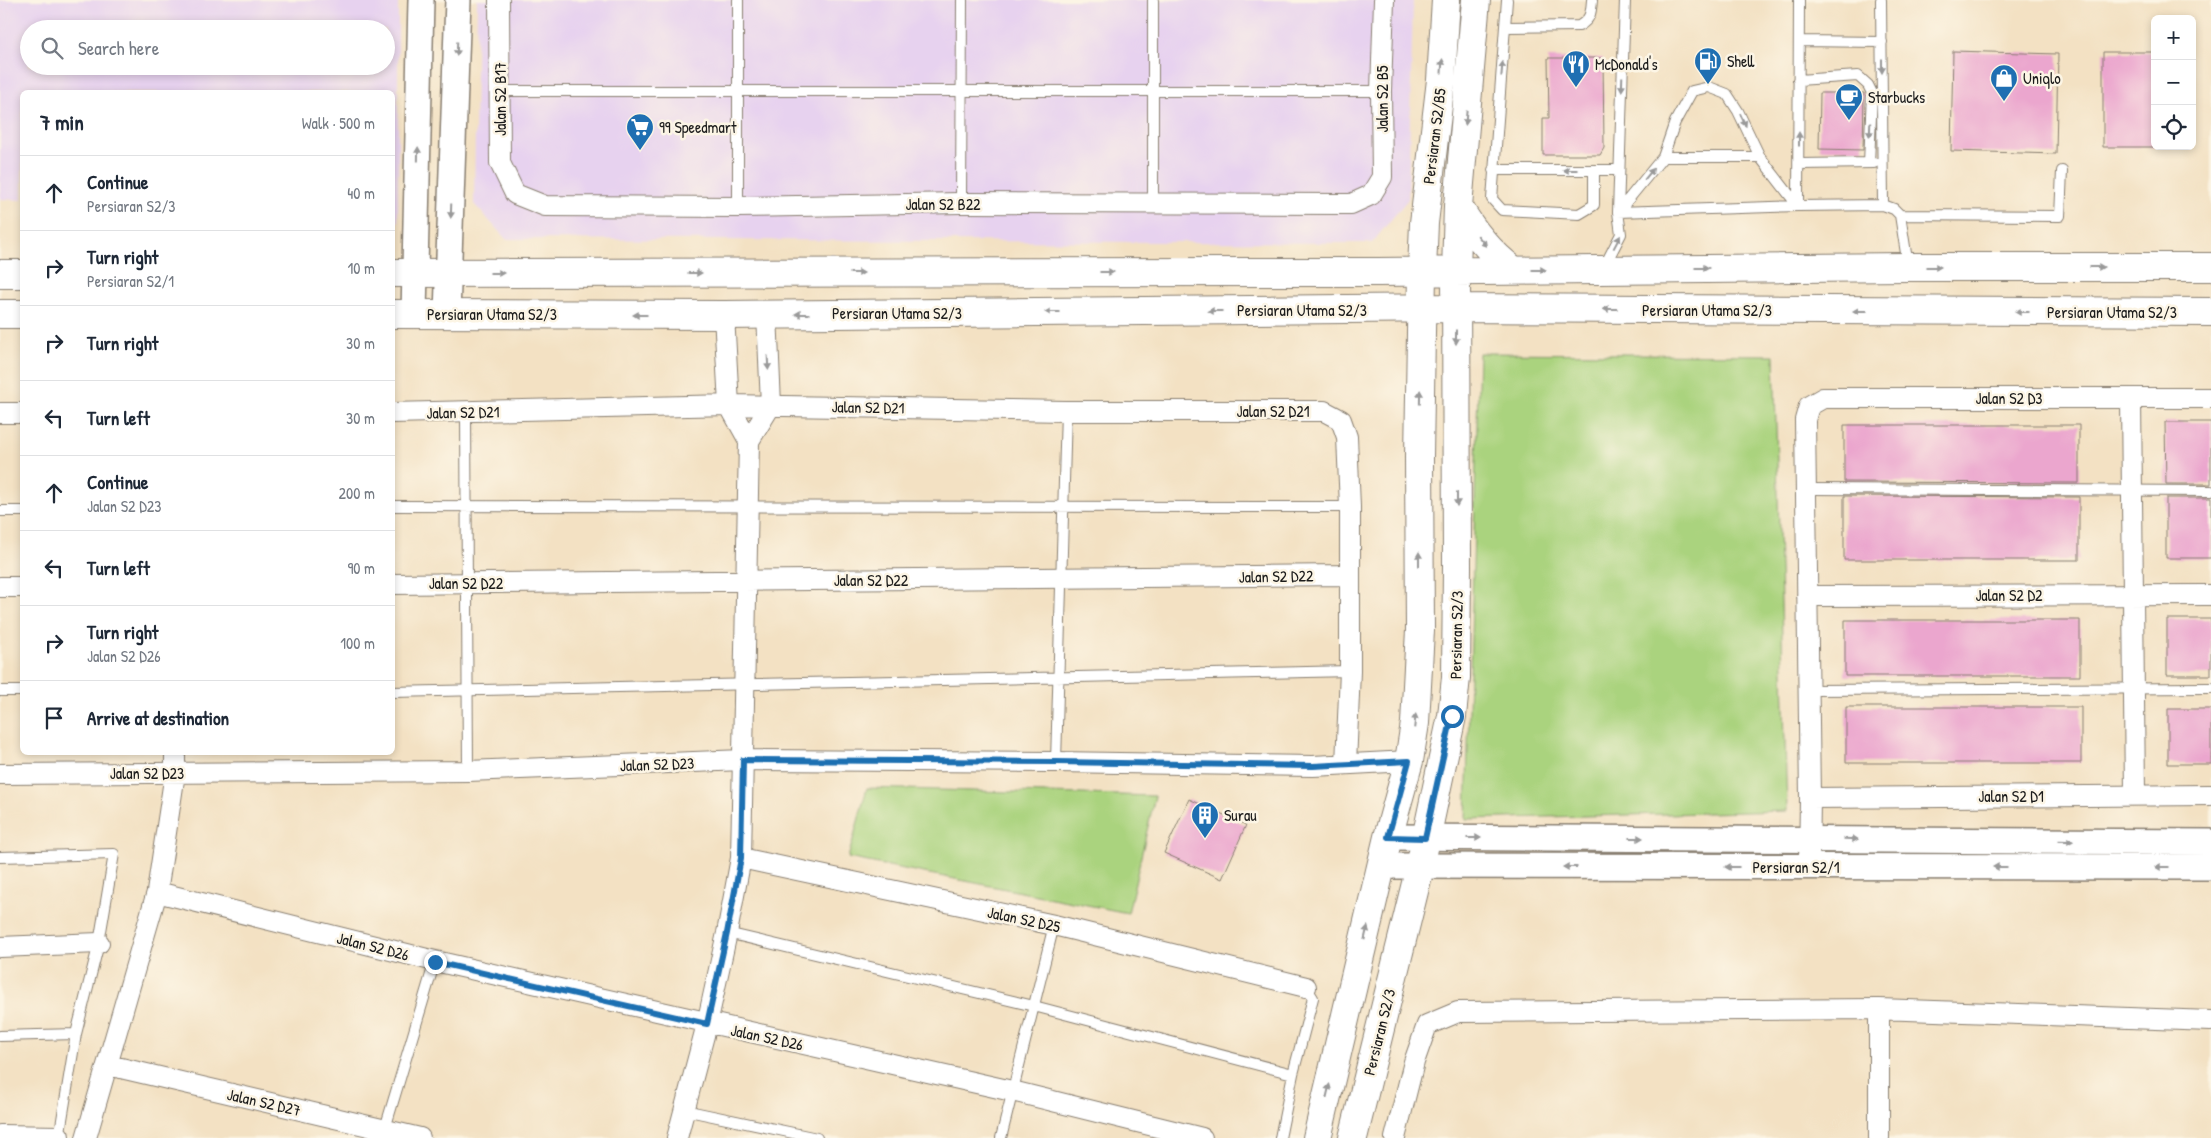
<!DOCTYPE html>
<meta charset="utf-8">
<style>
body{margin:0;font-family:"Patrick Hand",sans-serif;background:#f6f6f7;color:#1f2937}
.controls{position:absolute;right:15px;top:15px;display:grid;overflow:hidden;border-radius:8px;box-shadow:0 2px 8px #0003}
.controls button{width:45px;height:45px;display:grid;place-items:center;padding:0;border:0;border-bottom:1px solid #e0e1e3;background:#fff;color:#1f2937;font:25px sans-serif}
.stop{position:absolute;width:15px;height:15px;margin:-11px;border:4px solid #1f6fb2;border-radius:50%;background:#fff}
.stop.end{background:#1f6fb2;border-color:#fff;box-shadow:0 1px 5px #0008}
.list{margin:0;padding:0;list-style:none}
h2{display:flex;justify-content:space-between;align-items:center;height:65px;margin:0;padding:0 20px;font-size:21px}
h2 small{font-size:16px;font-weight:400;color:#747a83}
.list li{display:grid;grid-template-columns:32px 1fr auto;gap:15px;align-items:center;box-sizing:border-box;height:75px;padding:0 20px;border-top:1px solid #e0e1e3}
.list b{display:block;font-size:19px;white-space:nowrap}
.list p{margin:0;font-size:16px;white-space:nowrap;color:#747a83}
.list em{font-size:16px;font-style:normal;color:#747a83}
.icon{flex:none;width:28px;height:28px;fill:none;stroke:currentColor;stroke-width:2;stroke-linecap:round;stroke-linejoin:round}
.map{position:relative;flex:none;width:2211px;height:1138px;overflow:hidden}
.search{position:absolute;background:#fff;box-shadow:0 2px 8px #0003;left:20px;top:20px;width:375px;height:55px;display:flex;align-items:center;gap:12px;box-sizing:border-box;padding:0 18px;border-radius:28px;color:#747a83;font-size:19px}
.panel{position:absolute;background:#fff;box-shadow:0 2px 8px #0003;left:20px;top:90px;width:375px;height:665px;border-radius:8px}
.map>svg:first-child{display:block}
</style>
<div class="map">
<svg width="2211" height="1138" viewBox="0 0 2211 1138">
<rect width="100%" height="100%" fill="#fcf5e5"/>
<filter id="ink" filterUnits="userSpaceOnUse"><feTurbulence type="fractalNoise" baseFrequency=".02" numOctaves="2"/><feDisplacementMap in="SourceGraphic" scale="10" xChannelSelector="R" yChannelSelector="G"/><feConvolveMatrix kernelMatrix="1 2 1 2 8 2 1 2 1" color-interpolation-filters="sRGB"/></filter>
<filter id="wash" filterUnits="userSpaceOnUse"><feTurbulence type="fractalNoise" baseFrequency=".0096" numOctaves="4" result="noise"/><feDisplacementMap in="SourceGraphic" scale="20" xChannelSelector="R" yChannelSelector="G"/><feGaussianBlur stdDeviation="1.12" result="paint"/><feColorMatrix in="noise" values="0 0 0 0 0 0 0 0 0 0 0 0 0 0 0 0 0 1.4 0 .05"/><feComposite in="paint" operator="in"/></filter>
<g filter="url(#wash)">
<rect width="100%" height="100%" fill="#f3e1c3"/>
<path fill="#e7d2ef" fill-rule="evenodd" d="M0,0h398v222h-6v-130h-370v108l-22,-1zM29,29h357v37h-357z
M477,0h936l-5,199 -36,44 -866,-4 -32,-35z"/>
<path fill="#aad37e" stroke="#63784d" d="M1479,353l295,2 13,456 -321,8z
M867,788l288,8 -27,117 -280,-55z"/>
<g id="blocks">
<path fill="#eba6ce" d="M1953,51l105,3 -2,100 -105,-3z
M2103,52h52v95h-52z
M1548,58h55l1,90 -4,7h-57v-37h6z
M1820,93h44l-1,57 -44,-1z
M2165,422h46v62h-45z
M1844,425h235v58l-235,-1z
M1844,496l235,1v63h-235z
M2166,498h45v60h-45z
M2167,619h44v56h-44z
M1845,620h235v56h-235z
M1846,707h235v56h-235z
M2168,709h43v55h-43z
M1189,799l57,26 -24,54 -58,-26z"/>
</g>
</g>
<g filter="url(#ink)">
<use href="#blocks" fill-opacity="0" stroke="#887e70" stroke-width="1"/>
<g fill="none" stroke-linecap="round" stroke-linejoin="round">
<g stroke="#887e70" stroke-width="12">
<path id="service" d="M1153,0v205
M1507,0l-15,199 10,11 77,4 15,-9v-35
M1881,0l2,205
M1505,27l74,-1c12,-7 12,-13 13,-26
M1799,41l83,1
M1798,80l60,-4 10,9 4,8 -3,70
M500,91h881
M1663,157h97
M1799,164l75,-1
M1493,170h126
M961,203l1,-203
M1798,206l1,-206
M738,207v-207
M1618,212l180,-6 85,-1 11,4 6,6 8,51
M1618,212l45,-55 12,-35 17,-31 17,-4 18,7 11,17 22,46 38,49
M1900,215l160,1 2,-45
M1604,267l17,-33 -3,-22 7,-212
M466,413l2,358
M1807,489l404,2
M392,506l958,1
M0,511h22
M1808,690l403,-2
M0,691h22
M392,692l958,-21
M1056,762l10,-351
M0,857l114,-3 -15,89 -23,91 -17,104
M727,933l307,73 259,68
M0,1036l76,-2
M684,1110l133,28
M384,1132l51,-171
M1001,1138l53,-213
M1280,1138l13,-64 20,-76 -7,-11"/>
</g>
<g stroke="#887e70" stroke-width="22">
<path id="minor" d="M499,0l1,163 15,31 30,12 193,1 223,-4 390,1 20,-9 11,-18 -1,-86 3,-91
M2131,398l4,397
M0,413h22
M392,413l337,-8 337,6h258l17,9 6,17 3,70v164l-4,93
M749,441l22,-36 -4,-91
M392,584l957,-9
M0,587h22
M1807,596l404,-1
M0,774l468,-3 275,-11 313,2 257,4 96,-5
M1810,798l401,-3
M741,858l313,67 252,62
M1809,867l1,-69 -5,-378 4,-14 14,-8h388
M157,892l278,69 577,130 190,47
M0,947l99,-4
M1879,1009v129
M108,1065l312,73
M0,1135l59,1
M86,1138l71,-246 18,-119v-21
M677,1138l30,-114 20,-91 14,-75 8,-417 -20,-36 -5,-90
M1395,1138l19,-76 13,-37 31,-13 421,-3 332,12"/>
</g>
<g stroke="#887e70" stroke-width="28">
<path id="tertiary" d="M414,314l7,-314
M447,314l11,-314
M1388,837l823,5
M1382,866l829,1"/>
</g>
<g stroke="#887e70" stroke-width="30">
<path id="secondary" d="M1458,206c15,26 31,46 55,64
M392,273l985,-1 531,-5h303
M0,274h22
M0,314h22
M392,314l332,1 731,-7 756,4
M1317,1138l71,-301 21,-76 6,-38 5,-93 -1,-173 3,-186 2,-48 17,-143 5,-80
M1353,1138l67,-271 32,-151 4,-39 1,-110 -1,-296 2,-65 18,-206"/>
</g>
<use href="#service" stroke="#fff" stroke-width="10"/>
<use href="#minor" stroke="#fff" stroke-width="20"/>
<use href="#tertiary" stroke="#fff" stroke-width="25"/>
<use href="#secondary" stroke="#fff" stroke-width="28"/>
</g>
<defs><path id="oneway-solid" d="M-6-.8H1V-3.2L6.5 0L1 3.2V.8H-6Z" transform="scale(1.25)"/></defs>
<g fill="#999">
<use href="#oneway-solid" transform="translate(457 49) rotate(92)"/>
<use href="#oneway-solid" transform="translate(1442 66) rotate(-86)"/>
<use href="#oneway-solid" transform="translate(1882 66) rotate(90)"/>
<use href="#oneway-solid" transform="translate(1502 69) rotate(-85)"/>
<use href="#oneway-solid" transform="translate(1622 84) rotate(92)"/>
<use href="#oneway-solid" transform="translate(1466 118) rotate(95)"/>
<use href="#oneway-solid" transform="translate(1743 120) rotate(65)"/>
<use href="#oneway-solid" transform="translate(1870 130) rotate(92)"/>
<use href="#oneway-solid" transform="translate(1799 139) rotate(-90)"/>
<use href="#oneway-solid" transform="translate(418 154) rotate(-89)"/>
<use href="#oneway-solid" transform="translate(1570 170) rotate(180)"/>
<use href="#oneway-solid" transform="translate(1649 174) rotate(-51)"/>
<use href="#oneway-solid" transform="translate(451 211) rotate(92)"/>
<use href="#oneway-solid" transform="translate(1482 241) rotate(51)"/>
<use href="#oneway-solid" transform="translate(1617 242) rotate(-62)"/>
<use href="#oneway-solid" transform="translate(1934 267)"/>
<use href="#oneway-solid" transform="translate(2097 267)"/>
<use href="#oneway-solid" transform="translate(1702 268)"/>
<use href="#oneway-solid" transform="translate(1539 270)"/>
<use href="#oneway-solid" transform="translate(1107 272)"/>
<use href="#oneway-solid" transform="translate(497 273)"/>
<use href="#oneway-solid" transform="translate(695 273)"/>
<use href="#oneway-solid" transform="translate(857 273)"/>
<use href="#oneway-solid" transform="translate(1610 309) rotate(-180)"/>
<use href="#oneway-solid" transform="translate(1215 311) rotate(180)"/>
<use href="#oneway-solid" transform="translate(1860 311) rotate(-180)"/>
<use href="#oneway-solid" transform="translate(1052 312) rotate(180)"/>
<use href="#oneway-solid" transform="translate(2022 312) rotate(-180)"/>
<use href="#oneway-solid" transform="translate(802 314) rotate(180)"/>
<use href="#oneway-solid" transform="translate(640 315) rotate(-180)"/>
<use href="#oneway-solid" transform="translate(1456 337) rotate(90)"/>
<use href="#oneway-solid" transform="translate(768 363) rotate(87)"/>
<use href="#oneway-solid" transform="translate(1420 397) rotate(-89)"/>
<use href="#oneway-solid" transform="translate(1457 499) rotate(90)"/>
<use href="#oneway-solid" transform="translate(1419 559) rotate(-90)"/>
<use href="#oneway-solid" transform="translate(1415 721) rotate(-84)"/>
<use href="#oneway-solid" transform="translate(1474 838)"/>
<use href="#oneway-solid" transform="translate(1636 838)"/>
<use href="#oneway-solid" transform="translate(1851 839) rotate(1)"/>
<use href="#oneway-solid" transform="translate(2066 841) rotate(1)"/>
<use href="#oneway-solid" transform="translate(1570 867) rotate(-180)"/>
<use href="#oneway-solid" transform="translate(1732 867) rotate(-180)"/>
<use href="#oneway-solid" transform="translate(2000 867) rotate(-180)"/>
<use href="#oneway-solid" transform="translate(2162 867) rotate(-180)"/>
<use href="#oneway-solid" transform="translate(1366 933) rotate(-77)"/>
<use href="#oneway-solid" transform="translate(1328 1091) rotate(-77)"/>
</g>
</g>
<g fill="none" stroke-linecap="round" stroke-linejoin="round" filter="url(#ink)">
<path stroke="#1f6fb2" stroke-width="6" d="M435,962l272,62 20,-91 14,-75 2,-98 313,2 257,4 96,-5 -21,76 37,1 27,-122"/>
</g>
<defs>
<g id="fuel-pin" transform="scale(1.4375)"><path d="M0 17L-7.5 6A9.5 9.5 0 1 1 7.5 6Z" fill="#1f6fb2" stroke="#fcf5e5"/><path d="M-5.5-6h7V0h2V4h1.3V-2.5L3-4.5l.8-.8L6-3V5H2.5V1h-1V6h-7ZM-4.2-4.7v3.2H.2V-4.7Z" fill="#fff"/></g>
<g id="restaurant-pin" transform="scale(1.4375)"><path d="M0 17L-7.5 6A9.5 9.5 0 1 1 7.5 6Z" fill="#1f6fb2" stroke="#fcf5e5"/><path d="M-5-6h1v4h1v-4h1v4h1v-4h1v5L-1.5 .5V6h-2V.5L-5-1ZM5-6V6H3V1.5H1.5Q1.5-4 5-6Z" fill="#fff"/></g>
<g id="shop-pin" transform="scale(1.4375)"><path d="M0 17L-7.5 6A9.5 9.5 0 1 1 7.5 6Z" fill="#1f6fb2" stroke="#fcf5e5"/><path d="M-5-2.5h2.3a2.7 3.5 0 0 1 5.4 0H5L5.5 6h-11ZM-1.5-2.5h3a1.5 2.3 0 0 0-3 0Z" fill="#fff"/></g>
<g id="cafe-pin" transform="scale(1.4375)"><path d="M0 17L-7.5 6A9.5 9.5 0 1 1 7.5 6Z" fill="#1f6fb2" stroke="#fcf5e5"/><path d="M-5.5-4.5H6V0H3Q3 3.5 0 3.5H-2.5Q-5.5 3.5-5.5 0ZM3-3.2v2h1.7v-2ZM-6 4.5H4V6H-6Z" fill="#fff"/></g>
<g id="supermarket-pin" transform="scale(1.4375)"><path d="M0 17L-7.5 6A9.5 9.5 0 1 1 7.5 6Z" fill="#1f6fb2" stroke="#fcf5e5"/><path d="M-6-5.5h2.5l.6 2H6L4.5 2H-2.5L-4.4-4H-6ZM-1.5 3.2a1.3 1.3 0 1 0 .1 0ZM3 3.2a1.3 1.3 0 1 0 .1 0Z" fill="#fff"/></g>
<g id="building-pin" transform="scale(1.4375)"><path d="M0 17L-7.5 6A9.5 9.5 0 1 1 7.5 6Z" fill="#1f6fb2" stroke="#fcf5e5"/><path d="M-4-6H4V6H1V3H-1V6H-4ZM-2.5-4.3h1.7v1.8h-1.7ZM.8-4.3h1.7v1.8H.8ZM-2.5-1h1.7V.8h-1.7ZM.8-1h1.7V.8H.8Z" fill="#fff"/></g>
</defs>
<g fill-rule="evenodd">
<use href="#fuel-pin" x="1708" y="61"/>
<use href="#restaurant-pin" x="1576" y="64"/>
<use href="#shop-pin" x="2004" y="78"/>
<use href="#cafe-pin" x="1849" y="97"/>
<use href="#supermarket-pin" x="640" y="127"/>
<use href="#building-pin" x="1205" y="815"/>
</g>
<g text-anchor="middle" dominant-baseline="central" stroke-width="5" stroke-linejoin="round" paint-order="stroke">
<g font-size="16" fill="#1c1c1c" stroke="#fcf5e5" text-anchor="start">
<text x="1727" y="61">Shell</text>
<text x="1595" y="64">McDonald's</text>
<text x="2023" y="78">Uniqlo</text>
<text x="1868" y="97">Starbucks</text>
<text x="659" y="127">99 Speedmart</text>
<text x="1224" y="815">Surau</text>
</g>
<g font-size="16" fill="#1c1c1c" stroke="#fcf5e5">
<text transform="translate(500 99) rotate(-90)">Jalan S2 B17</text>
<text transform="translate(1382 99) rotate(-90)">Jalan S2 B5</text>
<text transform="translate(1434 136) rotate(-83)">Persiaran S2/B5</text>
<text x="943" y="204">Jalan S2 B22</text>
<text x="1302" y="310">Persiaran Utama S2/3</text>
<text x="1707" y="310">Persiaran Utama S2/3</text>
<text x="2112" y="312">Persiaran Utama S2/3</text>
<text x="897" y="313">Persiaran Utama S2/3</text>
<text x="492" y="314">Persiaran Utama S2/3</text>
<text x="2009" y="398">Jalan S2 D3</text>
<text transform="translate(868 407) rotate(1)">Jalan S2 D21</text>
<text x="1273" y="411">Jalan S2 D21</text>
<text transform="translate(463 412) rotate(-1)">Jalan S2 D21</text>
<text transform="translate(1276 576) rotate(-1)">Jalan S2 D22</text>
<text x="871" y="580">Jalan S2 D22</text>
<text x="466" y="583">Jalan S2 D22</text>
<text x="2009" y="595">Jalan S2 D2</text>
<text transform="translate(1456 635) rotate(-89)">Persiaran S2/3</text>
<text transform="translate(657 764) rotate(-2)">Jalan S2 D23</text>
<text x="147" y="773">Jalan S2 D23</text>
<text x="2011" y="796">Jalan S2 D1</text>
<text x="1796" y="867">Persiaran S2/1</text>
<text transform="translate(1024 919) rotate(12)">Jalan S2 D25</text>
<text transform="translate(373 946) rotate(14)">Jalan S2 D26</text>
<text transform="translate(1379 1032) rotate(-76)">Persiaran S2/3</text>
<text transform="translate(767 1037) rotate(12)">Jalan S2 D26</text>
<text transform="translate(264 1102) rotate(13)">Jalan S2 D27</text>
</g>
</g>
</svg>
<div class="controls">
<button>+</button>
<button>−</button>
<button><svg class="icon" aria-label="locate" viewBox="0 0 24 24"><circle cx="12" cy="12" r="6"/><path d="M12 2v4M12 18v4M2 12h4M18 12h4"/></svg></button>
</div>
<div class="stop" style="left:1452px;top:716px"></div>
<div class="stop end" style="left:435px;top:962px"></div>
<div class="search"><svg class="icon" aria-label="search" viewBox="0 0 24 24"><circle cx="10" cy="10" r="6"/><path d="M15 15l6 6"/></svg>Search here</div>
<section class="panel">
<h2>7 min<small>Walk · 500 m</small></h2>
<ul class="list">
<li><svg class="icon" aria-label="ahead" viewBox="0 0 24 24"><path d="M12 20V5M6 11l6-6 6 6"/></svg><div><b>Continue</b><p>Persiaran S2/3</p></div><em>40 m</em></li>
<li><svg class="icon" aria-label="right" viewBox="0 0 24 24"><path d="M7 20v-9h11M14 6l5 5-5 5"/></svg><div><b>Turn right</b><p>Persiaran S2/1</p></div><em>10 m</em></li>
<li><svg class="icon" aria-label="right" viewBox="0 0 24 24"><path d="M7 20v-9h11M14 6l5 5-5 5"/></svg><div><b>Turn right</b></div><em>30 m</em></li>
<li><svg class="icon" aria-label="left" viewBox="0 0 24 24"><path d="M17 20v-9H6M10 6l-5 5 5 5"/></svg><div><b>Turn left</b></div><em>30 m</em></li>
<li><svg class="icon" aria-label="ahead" viewBox="0 0 24 24"><path d="M12 20V5M6 11l6-6 6 6"/></svg><div><b>Continue</b><p>Jalan S2 D23</p></div><em>200 m</em></li>
<li><svg class="icon" aria-label="left" viewBox="0 0 24 24"><path d="M17 20v-9H6M10 6l-5 5 5 5"/></svg><div><b>Turn left</b></div><em>90 m</em></li>
<li><svg class="icon" aria-label="right" viewBox="0 0 24 24"><path d="M7 20v-9h11M14 6l5 5-5 5"/></svg><div><b>Turn right</b><p>Jalan S2 D26</p></div><em>100 m</em></li>
<li><svg class="icon" aria-label="arrive" viewBox="0 0 24 24"><path d="M6 21V4h12l-3 4 3 4H6"/></svg><div><b>Arrive at destination</b></div></li>
</ul>
</section>
</div>
